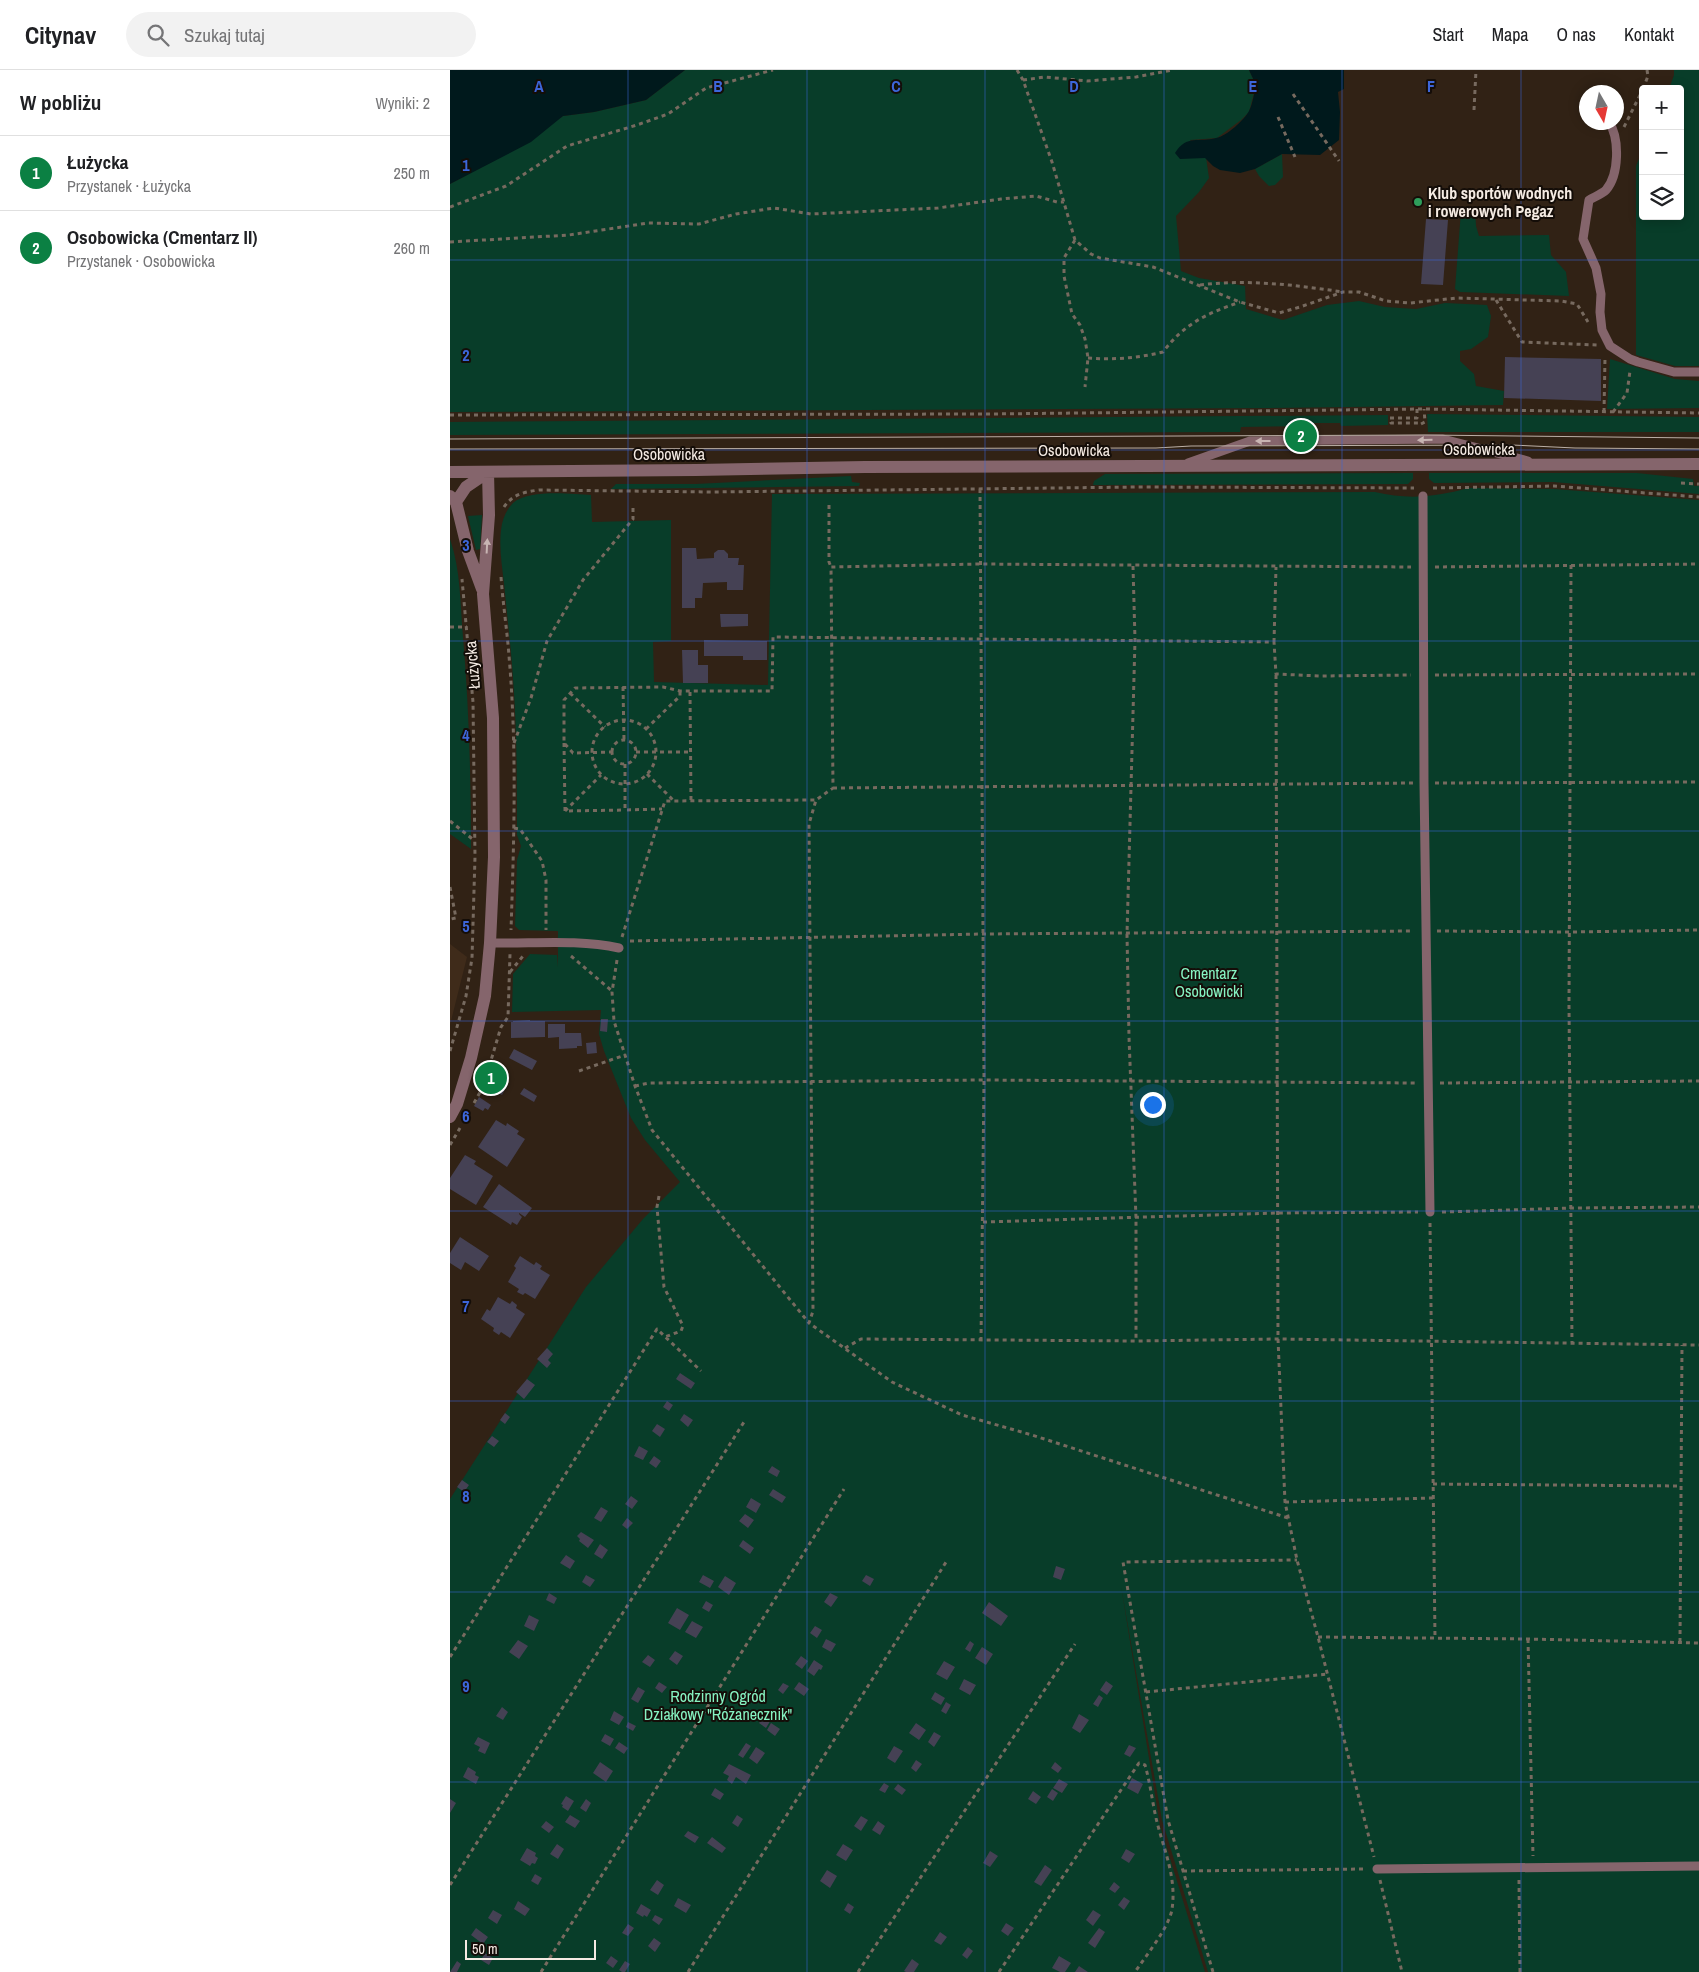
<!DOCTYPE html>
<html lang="pl">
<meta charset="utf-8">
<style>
body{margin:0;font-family:"Archivo Narrow",sans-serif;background:#f2f2f2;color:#202124}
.controls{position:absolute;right:15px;top:15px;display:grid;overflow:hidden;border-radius:5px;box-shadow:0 2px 12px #0003}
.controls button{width:45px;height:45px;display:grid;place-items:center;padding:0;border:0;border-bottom:1px solid #e0e0e0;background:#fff;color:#202124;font:25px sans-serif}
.compass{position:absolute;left:1129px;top:15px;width:45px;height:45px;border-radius:50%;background:#fff;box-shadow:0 2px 12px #0003;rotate:171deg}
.scale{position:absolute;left:15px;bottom:12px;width:131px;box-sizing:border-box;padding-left:5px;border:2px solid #f5ebe3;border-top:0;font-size:14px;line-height:18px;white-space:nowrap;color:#f5ebe3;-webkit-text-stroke:4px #140d08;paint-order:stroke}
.you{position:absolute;left:702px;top:1034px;width:18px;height:18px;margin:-12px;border:4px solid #fff;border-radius:50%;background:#1a73e8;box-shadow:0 0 0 8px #1a73e833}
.badge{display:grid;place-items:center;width:32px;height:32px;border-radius:50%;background:#0b8043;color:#fff;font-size:16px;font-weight:700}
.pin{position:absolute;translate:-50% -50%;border:2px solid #fff;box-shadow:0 1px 5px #0006}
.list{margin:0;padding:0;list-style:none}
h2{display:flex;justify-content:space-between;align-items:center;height:65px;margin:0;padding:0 20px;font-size:21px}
h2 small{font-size:16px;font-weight:400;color:#757577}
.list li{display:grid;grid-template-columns:32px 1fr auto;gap:15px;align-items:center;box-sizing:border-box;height:75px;padding:0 20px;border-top:1px solid #e0e0e0}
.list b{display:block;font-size:19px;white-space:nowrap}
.list p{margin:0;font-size:16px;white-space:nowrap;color:#757577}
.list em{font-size:16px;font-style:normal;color:#757577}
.icon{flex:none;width:28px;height:28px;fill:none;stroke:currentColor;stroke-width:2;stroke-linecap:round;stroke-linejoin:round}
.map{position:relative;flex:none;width:1249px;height:1902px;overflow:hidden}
header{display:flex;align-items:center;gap:30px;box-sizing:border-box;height:70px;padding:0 25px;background:#fff;border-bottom:1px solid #e0e0e0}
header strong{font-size:24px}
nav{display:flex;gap:28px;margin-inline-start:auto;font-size:18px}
.search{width:350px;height:45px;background:#f2f2f2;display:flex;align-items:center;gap:12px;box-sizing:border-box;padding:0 18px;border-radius:28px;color:#757577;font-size:19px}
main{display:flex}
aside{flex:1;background:#fff}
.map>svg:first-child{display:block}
</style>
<header>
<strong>Citynav</strong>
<div class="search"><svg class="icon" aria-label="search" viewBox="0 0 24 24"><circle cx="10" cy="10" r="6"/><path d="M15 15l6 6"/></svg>Szukaj tutaj</div>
<nav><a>Start</a><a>Mapa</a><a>O nas</a><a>Kontakt</a></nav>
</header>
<main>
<aside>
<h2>W pobliżu<small>Wyniki: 2</small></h2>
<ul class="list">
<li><span class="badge">1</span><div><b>Łużycka</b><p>Przystanek · Łużycka</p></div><em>250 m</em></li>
<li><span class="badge">2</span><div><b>Osobowicka (Cmentarz II)</b><p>Przystanek · Osobowicka</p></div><em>260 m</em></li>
</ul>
</aside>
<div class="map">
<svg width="1249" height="1902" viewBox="0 0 1249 1902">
<rect width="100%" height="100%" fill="#312215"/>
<path fill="#3f2b1a" d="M0,874l17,13 -17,68z"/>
<path fill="#083d29" d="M235,0h564l7,15 -7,27 -8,8 -24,18 -27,2 16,17 3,21 -10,14 -23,24 5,55 18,7 46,8 1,23 37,11 44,-15 32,-4 26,6 31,2 29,-6 42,2 4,11 -3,21 -17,12 -11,2v10l14,13 2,12 28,5 -1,14 -234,3 -819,4v-228l49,-26 64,-42 31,-4 52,-12z
M1224,0h25v296h-24l-39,-11v-189l7,-17v67h37v-127h-11l5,-14z
M832,84l1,23 -8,8 -6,1 -10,-10 -4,-7z
M1025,140l1,16 3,10 70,-1 2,20 15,17 3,24 -109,-4 -5,-3 6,-78z
M1160,289l65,20 24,2v27l-92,1z
M977,344l272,3v15h-271z
M938,345v10l-47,1 -1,-3h-26v3l-73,1 -1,5 -790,3v-13z
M963,403v6l-5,5 -315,1 1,-4 11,-7z
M979,403h208l56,6 1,7h5v8l-146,-12 -119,1 -5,-4z
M401,406l1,6 8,1 -1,3 -248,3 5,-5h80z
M1018,418l86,1 145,11v1472h-491l-46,-152 -41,-234 39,240 45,146h-755v-473l136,-212 57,-68 37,-37 -35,-42 -14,-22 -27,-67 -5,-17 2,-24 -89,2 1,-38 17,-20 27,1 1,12v-36l-39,-1 -4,-4 2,-66 4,-14 -4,-11c0,-52 0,-105 -4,-157 -2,-31 -6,-63 -9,-95 -2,-17 -5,-35 -3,-53 1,-10 5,-20 12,-27 16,-14 58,-9 78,-8l1,27 79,-2v121l-18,1 1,40 114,3 4,-191 603,-2c33,8 61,5 93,-4z
M32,445l-2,34 -4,1 -8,-34z
M0,469c11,32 10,65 13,98 6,71 8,141 8,212l-21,-15z"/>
<path fill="#00191c" d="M0,0h235l-39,30 -52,12 -31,4 -32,26 -81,42z
M799,0h95v19l-6,3 2,20 -1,28 -19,15 -38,-1 -27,15 -15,4 -20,-3 -7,-4 -8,-8 -25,1 -5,-6c12,-19 24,-10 41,-15 11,-2 28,-18 33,-27 4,-8 5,-18 7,-26z"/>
<path fill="#454154" d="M976,149l22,1 -5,65 -22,-1z
M1055,287l96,2v42l-97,-3z
M232,478h14l1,11 17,-1v-5l4,-3h6l4,4v4h11l-1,7h6l-1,25h-16v-8l-24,1 -1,15h-7v10h-13z
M270,544h28v12l-27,1z
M254,570l63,1v19h-24v-4h-39z
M232,580h16v15h10v18h-25z
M151,949h7l-1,13 -7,-1z
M80,950v1h15v16l-34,1v-16h2v-1z
M98,954h17v9h16l1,13h-5v2l-18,1v-12l-11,1z
M146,972l1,11 -10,1 -1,-11z
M64,979l23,12 -5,9 -23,-12z
M49,1011l8,5 -5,9 -8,-4z
M74,1018l13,8 -3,6 -14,-8z
M29,1027l12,8 -3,5 -3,-2 -2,3 -9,-5z
M46,1050l10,6 1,-3 12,8 -2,3 8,5 -18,28 -29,-20z
M15,1085l11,6 -2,3 19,12 -17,29 -26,-16v-11z
M49,1114l33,24 -7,9 -6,-4v1l3,3 -5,8 -5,-3 -1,3 -28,-18z
M10,1167l29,19 -10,15 -14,-9 -4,8 -11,-7v-10z
M70,1186l14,9 2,-3 6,4 -2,3 10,6 -15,24 -10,-6 -2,2 -6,-3 2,-3 -11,-7 8,-14 -2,-2z
M48,1227l12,7 2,-3 5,4 -1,3 9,6 -15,24 -9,-6 -2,3 -6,-4 1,-3 -13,-9 6,-10 3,2z
M97,1278l6,6 -5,6 3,3 -4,5 -10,-9z
M230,1303l15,10 -4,6 -15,-10z
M77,1309l8,6 -11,14 -8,-7z
M217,1331l6,4 -4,6 -6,-4z
M55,1343l5,4 -5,7 -5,-4z
M234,1344l9,6 -5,7 -8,-7z
M207,1354l8,5 -5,8 -8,-6z
M42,1366l7,5 -5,6 -7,-5z
M189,1376l9,5 -5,9 -9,-4z
M204,1386l7,5 -5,7 -7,-5z
M322,1396l8,5 -3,6 -9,-5z
M12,1410l7,5 -5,7 -7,-5z
M323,1419l13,8 -4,6 -13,-8z
M181,1426l7,5 -6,8 -7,-5z
M301,1428l10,6 -5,9 -10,-6z
M151,1437l7,4 -7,11 -7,-4z
M295,1444l9,6 -6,8 -9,-7z
M177,1448l6,5 -6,6 -5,-4z
M131,1462l13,8 -6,8 -9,-7 1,-2 -3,-3z
M293,1470l11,8 -4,6 -11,-8z
M150,1474l8,6 -6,9 -8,-5z
M116,1485l9,6 -5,8 -10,-6z
M606,1496l9,3 -4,11 -8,-3z
M136,1505l9,5 -5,7 -8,-5z
M253,1505l11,6 -4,7 -11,-6z
M416,1505l8,4 -4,7 -8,-5z
M275,1506l11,7 -7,12 -11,-8z
M99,1523l8,5 -3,6 -8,-4z
M380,1523l8,4 -7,10 -7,-5z
M256,1531l7,4 -4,7 -7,-4z
M539,1532l19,14 -7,10 -19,-13z
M227,1538l12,7 -9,15 -12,-7z
M79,1545l10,5 -5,11 -10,-5z
M242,1551l11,6 -7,11 -11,-6z
M365,1556l7,4 -5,8 -7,-5z
M376,1569l10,5 -5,8 -9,-5z
M68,1570l10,6 -9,13 -10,-7z
M520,1571l4,3 -4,8 -5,-3z
M532,1577l11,7 -7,11 -11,-7z
M225,1581l8,5 -6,9 -8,-6z
M198,1585l7,5 -5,7 -8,-5z
M351,1586l7,5 -6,8 -7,-5z
M364,1590l9,6 -2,4 -2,-1 -5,7 -7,-5z
M494,1591l11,6 -8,13 -11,-6z
M514,1609l12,6 -6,10 -11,-6z
M656,1611l7,5 -6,9 -7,-5z
M209,1612l8,5 -5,6 -7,-5z
M349,1612l10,7 -5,7 -10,-7z
M333,1613l6,3 -6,8 -5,-4z
M188,1617l7,4 -7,12 -7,-4z
M485,1622l10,6 -4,7 -10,-6z
M649,1625l4,3 -5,9 -5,-3z
M496,1632l5,3 -5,9 -5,-3z
M52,1637l6,5 -5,8 -7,-4z
M164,1641l10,6 -5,8 -9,-5z
M316,1644l6,4 -6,10 -7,-5z
M629,1644l10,6 -9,13 -8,-5z
M178,1652l8,4 -3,5 -7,-4z
M321,1653l9,6 -5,7 -8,-6z
M466,1653l10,7 -7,10 -10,-7z
M484,1662l7,4 -7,11 -6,-5z
M155,1664l9,5 -4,7 -9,-5z
M28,1667l12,6 -5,11 -7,-3 2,-4 -6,-3z
M169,1672l9,6 -4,6 -9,-6z
M296,1673l5,3 -8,12 -5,-3z
M679,1675l7,3 -6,9 -6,-3z
M444,1676l9,5 -8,12 -8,-5z
M306,1677l9,6 -8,11 -8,-6z
M466,1690l6,4 -6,8 -5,-4z
M150,1692l13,9 -7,11 -13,-9z
M605,1692l7,6 -4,5 -7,-5z
M279,1694l22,11 -5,9 -10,-7 -4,7 -5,-4 2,-4 -6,-3z
M18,1697l8,5 -1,3 4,2 -3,7 -13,-7z
M682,1708l11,6 -5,10 -11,-6z
M609,1709l9,5 -6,9 -9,-5z
M434,1713l5,3 -4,7 -6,-3z
M448,1714l8,6 -4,5 -8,-6z
M265,1718l9,6 -4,6 -9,-5z
M602,1719l6,4 -5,8 -6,-4z
M583,1721l8,6 -5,7 -8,-5z
M116,1726l8,5 -6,10 -6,-4 1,-2 -2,-1z
M0,1729l6,4 -6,10z
M136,1729l5,4 -5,9 -6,-4z
M120,1745l10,6 -5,7 -10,-6z
M287,1745l6,4 -5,8 -6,-4z
M411,1746l7,4 -7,11 -7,-5z
M96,1751l8,6 -5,6 -8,-6z
M428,1751l7,5 -5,9 -8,-5z
M238,1761l11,6 -4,6 -11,-7z
M262,1767l14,11 -4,5 -15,-10z
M107,1774l7,5 -6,10 -8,-5z
M393,1774l10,6 -7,11 -10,-6z
M77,1778l9,5 -1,3 3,2 -3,6 -3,-1 -2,3 -10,-6z
M676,1779l9,5 -6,9 -8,-5z
M540,1781l8,5 -8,11 -7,-4z
M595,1795l7,5 -11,16 -7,-4z
M377,1800l10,6 -7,12 -10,-7z
M85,1804l7,4 -4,7 -7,-4z
M207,1810l7,5 -6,10 -8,-5z
M664,1812l6,5 -5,6 -6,-4z
M674,1827l6,4 -6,9 -6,-5z
M228,1828l13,7 -5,8 -12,-7z
M68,1831l12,8 -5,7 -11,-7z
M398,1833l6,4 -4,7 -6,-4z
M191,1834l10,6 -4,7 -3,-2 -1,2 -7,-4z
M43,1840l9,5 -5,9 -9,-6z
M643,1840l8,5 -8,11 -7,-6z
M205,1845l8,4 -4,6 -7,-5z
M556,1853l8,5 -6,8 -7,-5z
M178,1854l6,4 -6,8 -6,-3z
M26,1858l12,9 -5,7 -12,-9z
M649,1858l6,4 -10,16 -7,-5z
M490,1862l7,5 -6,8 -7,-4z
M204,1868l7,5 -6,9 -7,-6z
M518,1877l5,4 -6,8 -5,-4z
M35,1883l8,5 -4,7 -8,-5z
M161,1886l7,5 -5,7 -7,-5z
M609,1886l12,7 -6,9h-5l-8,-4z
M462,1889l7,5 -5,8h-8l-2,-1z
M7,1891l4,3 -4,8h-7z
M175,1891l5,3 -5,8h-3l-3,-2z
M629,1896l9,6h-13z"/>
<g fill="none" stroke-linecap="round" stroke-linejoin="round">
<path stroke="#776a5f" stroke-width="3" stroke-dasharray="4 4" stroke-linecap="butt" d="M567,0l6,10 29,82 23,78 16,14 9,4 53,9 87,35 39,11 21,-6 43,-15h16l27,9 24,2 47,-5 104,3 16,3 11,18
M573,10l22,-3 42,4 49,-4 37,-7
M1193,19l5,-13 -1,-6
M843,24l46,67
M1024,40l2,-40
M828,47l17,40
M1174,57l19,-38
M0,137l56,-21 61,-40 70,-21 31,-11 38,-26 67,-18
M625,170l-11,18v18l8,38 8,11 5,14 3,19 -3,29
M0,172l119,-7 79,-12 51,1 37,-10 38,-6 37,6 127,-6 63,-9 35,-3 21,6h7
M750,215c47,-6 96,0 143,7
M1046,230l26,42 75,3
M638,288c26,2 50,0 75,-6 22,-29 43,-38 77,-50
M967,339v9h-27l1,5h30
M1154,342l1,-54
M1163,342l14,-19 3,-22
M0,345l541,-1 433,-5 275,4
M971,354l4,-2 -1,-13
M1231,413l18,1
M983,418l121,-2 145,11
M530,419l4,591 -3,260
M379,435v57l2,5
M54,437c9,-13 20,-15 35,-17l172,2 429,-5 274,1
M1121,495l-2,440 3,338
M683,496l2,74 -8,294 2,103 7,181v123
M985,497l264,-3
M51,507c2,27 6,53 8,79 8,92 5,183 2,274
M0,557h17
M824,572l2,-75
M826,605l2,664 7,163 12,58 21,77 56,220
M985,605l264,-1
M173,617l1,53
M240,622l1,109
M120,623l35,34
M142 682a32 32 0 1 1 64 0a32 32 0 1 1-64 0Z
M196,659l34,-33v-5
M162 682a12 12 0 1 1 24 0a12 12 0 1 1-24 0Z
M64,673l17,-45 16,-57 36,-61 50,-61v-14
M114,673l1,68 60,-1
M163,682l-40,1 -9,-10v-43l11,-12 88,-1 17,4h92l1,-54 501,5 2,32 44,2 91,-1
M186,682h55
M175,694v46l37,-1
M197,704l26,26
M985,713l264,-1
M383,718l580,-5
M115,741l36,-36
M0,751l25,20
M64,758l6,1 22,32 4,19v50
M0,817l6,31 -5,1
M987,861l133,1 129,-2
M172,867l43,-136 151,-1
M180,871l353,-7 430,-3
M121,886l41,35
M167,890l-5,32 2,29 21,65 17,44 157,193
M60,902l13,-16
M0,981l16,-55 6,-38 3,-101 -2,-155 -11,-123
M129,1001l46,-16
M990,1013l259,-2
M185,1016l14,-3 335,-3 432,3
M24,1033l9,-16 18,-60 7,-10 2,-63
M0,1075l10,-17
M209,1126l-2,11 7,80 19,39 -2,5 -16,6
M992,1142l130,-4 127,-1
M533,1152l294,-9 141,-1
M980,1153l5,415
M395,1278l16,-9 275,2 142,-2 421,6
M983,1414l248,2
M835,1432l148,-4
M838,1448l-256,-83 -70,-20 -70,-33 -83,-59 4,-12 -4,-487 7,-24 17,-12 -2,-221 150,-3 430,3
M868,1567l210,2 171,4
M1078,1569l5,217
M1230,1572l2,-297
M0,1587l207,-328 44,42
M696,1622l182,-18
M733,1801l182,-2
M930,1810l22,92
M1069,1810l1,92
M0,1815l294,-463
M91,1902l303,-483
M238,1902l260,-413
M408,1902l217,-328
M549,1902l140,-209 6,2c5,17 7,35 11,53 7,30 21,59 16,91 -2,17 -27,48 -37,63
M763,1902l-45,-152 -45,-258 174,-2"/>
<path stroke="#85656c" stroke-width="9" d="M1159,52c11,17 10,53 -3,68 -4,4 -12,7 -17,10l-6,39 13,29 5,26 -1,18 2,18 8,16 20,13 8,3 36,10h25
M738,393l62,-22 193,-2 85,22
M973,426l1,287 6,429
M40,873c42,1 87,-4 129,5
M927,1799l322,-3"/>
<path stroke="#85656c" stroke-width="12" d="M0,402l246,-2 169,-3 834,-3
M0,426l6,6 12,49 14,38
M6,432l10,-15 22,-15
M0,1047l7,-13 14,-46 14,-62 5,-53 4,-86 -1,-139 -10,-124 6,-79 -1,-43"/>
<path stroke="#bbafa6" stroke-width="1" d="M0,369l975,-4 274,3
M0,379l706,-1 35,-2 321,-1 63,3 124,1"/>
</g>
<defs><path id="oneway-solid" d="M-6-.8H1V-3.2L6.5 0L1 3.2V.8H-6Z" transform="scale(1.25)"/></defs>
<g fill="#c8b5b3">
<use href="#oneway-solid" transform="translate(975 370) rotate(179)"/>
<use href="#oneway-solid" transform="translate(813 371) rotate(180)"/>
<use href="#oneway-solid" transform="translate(37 476) rotate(-87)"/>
</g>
<path fill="none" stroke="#3d66da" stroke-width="1" stroke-opacity="0.55" d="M178,0v1902M357,0v1902M535,0v1902M714,0v1902M892,0v1902M1071,0v1902M0,190h1249M0,380h1249M0,571h1249M0,761h1249M0,951h1249M0,1141h1249M0,1331h1249M0,1522h1249M0,1712h1249"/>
<circle fill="#2e9e5b" stroke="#140d08" stroke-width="2" cx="968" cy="132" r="5"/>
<g text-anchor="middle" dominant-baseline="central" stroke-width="4" stroke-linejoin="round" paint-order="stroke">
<g font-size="16" font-weight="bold" fill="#f5ebe3" stroke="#140d08" text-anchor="start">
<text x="978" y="123">Klub sportów wodnych<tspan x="978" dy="18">i rowerowych Pegaz</tspan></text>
</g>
<g font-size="16" fill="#f5ebe3" stroke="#140d08">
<text x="1029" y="379">Osobowicka</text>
<text x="624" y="380">Osobowicka</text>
<text x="219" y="384">Osobowicka</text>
<text transform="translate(22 595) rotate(-95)">Łużycka</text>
</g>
<g font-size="16" fill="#86f3c2" stroke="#140d08">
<text x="759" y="903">Cmentarz<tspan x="759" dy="18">Osobowicki</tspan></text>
<text x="268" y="1626">Rodzinny Ogród<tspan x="268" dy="18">Działkowy "Różanecznik"</tspan></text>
</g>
</g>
<g font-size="16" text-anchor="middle" font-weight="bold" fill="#3d66da" stroke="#140d08" stroke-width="4" stroke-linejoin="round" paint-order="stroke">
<text x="89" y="22">A</text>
<text x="268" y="22">B</text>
<text x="446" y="22">C</text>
<text x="624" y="22">D</text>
<text x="803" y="22">E</text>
<text x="981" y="22">F</text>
<text x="16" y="101">1</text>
<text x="16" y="291">2</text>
<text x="16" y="481">3</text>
<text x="16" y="671">4</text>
<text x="16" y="862">5</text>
<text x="16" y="1052">6</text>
<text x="16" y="1242">7</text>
<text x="16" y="1432">8</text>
<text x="16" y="1622">9</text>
</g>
</svg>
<div class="controls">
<button>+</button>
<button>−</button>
<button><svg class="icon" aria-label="layers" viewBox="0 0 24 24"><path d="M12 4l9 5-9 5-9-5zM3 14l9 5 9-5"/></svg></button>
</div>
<svg class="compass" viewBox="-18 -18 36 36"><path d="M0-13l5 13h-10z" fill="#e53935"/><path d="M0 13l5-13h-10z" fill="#757577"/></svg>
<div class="scale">50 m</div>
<div class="you"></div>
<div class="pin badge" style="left:41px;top:1008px">1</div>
<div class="pin badge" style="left:851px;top:366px">2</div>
</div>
</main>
